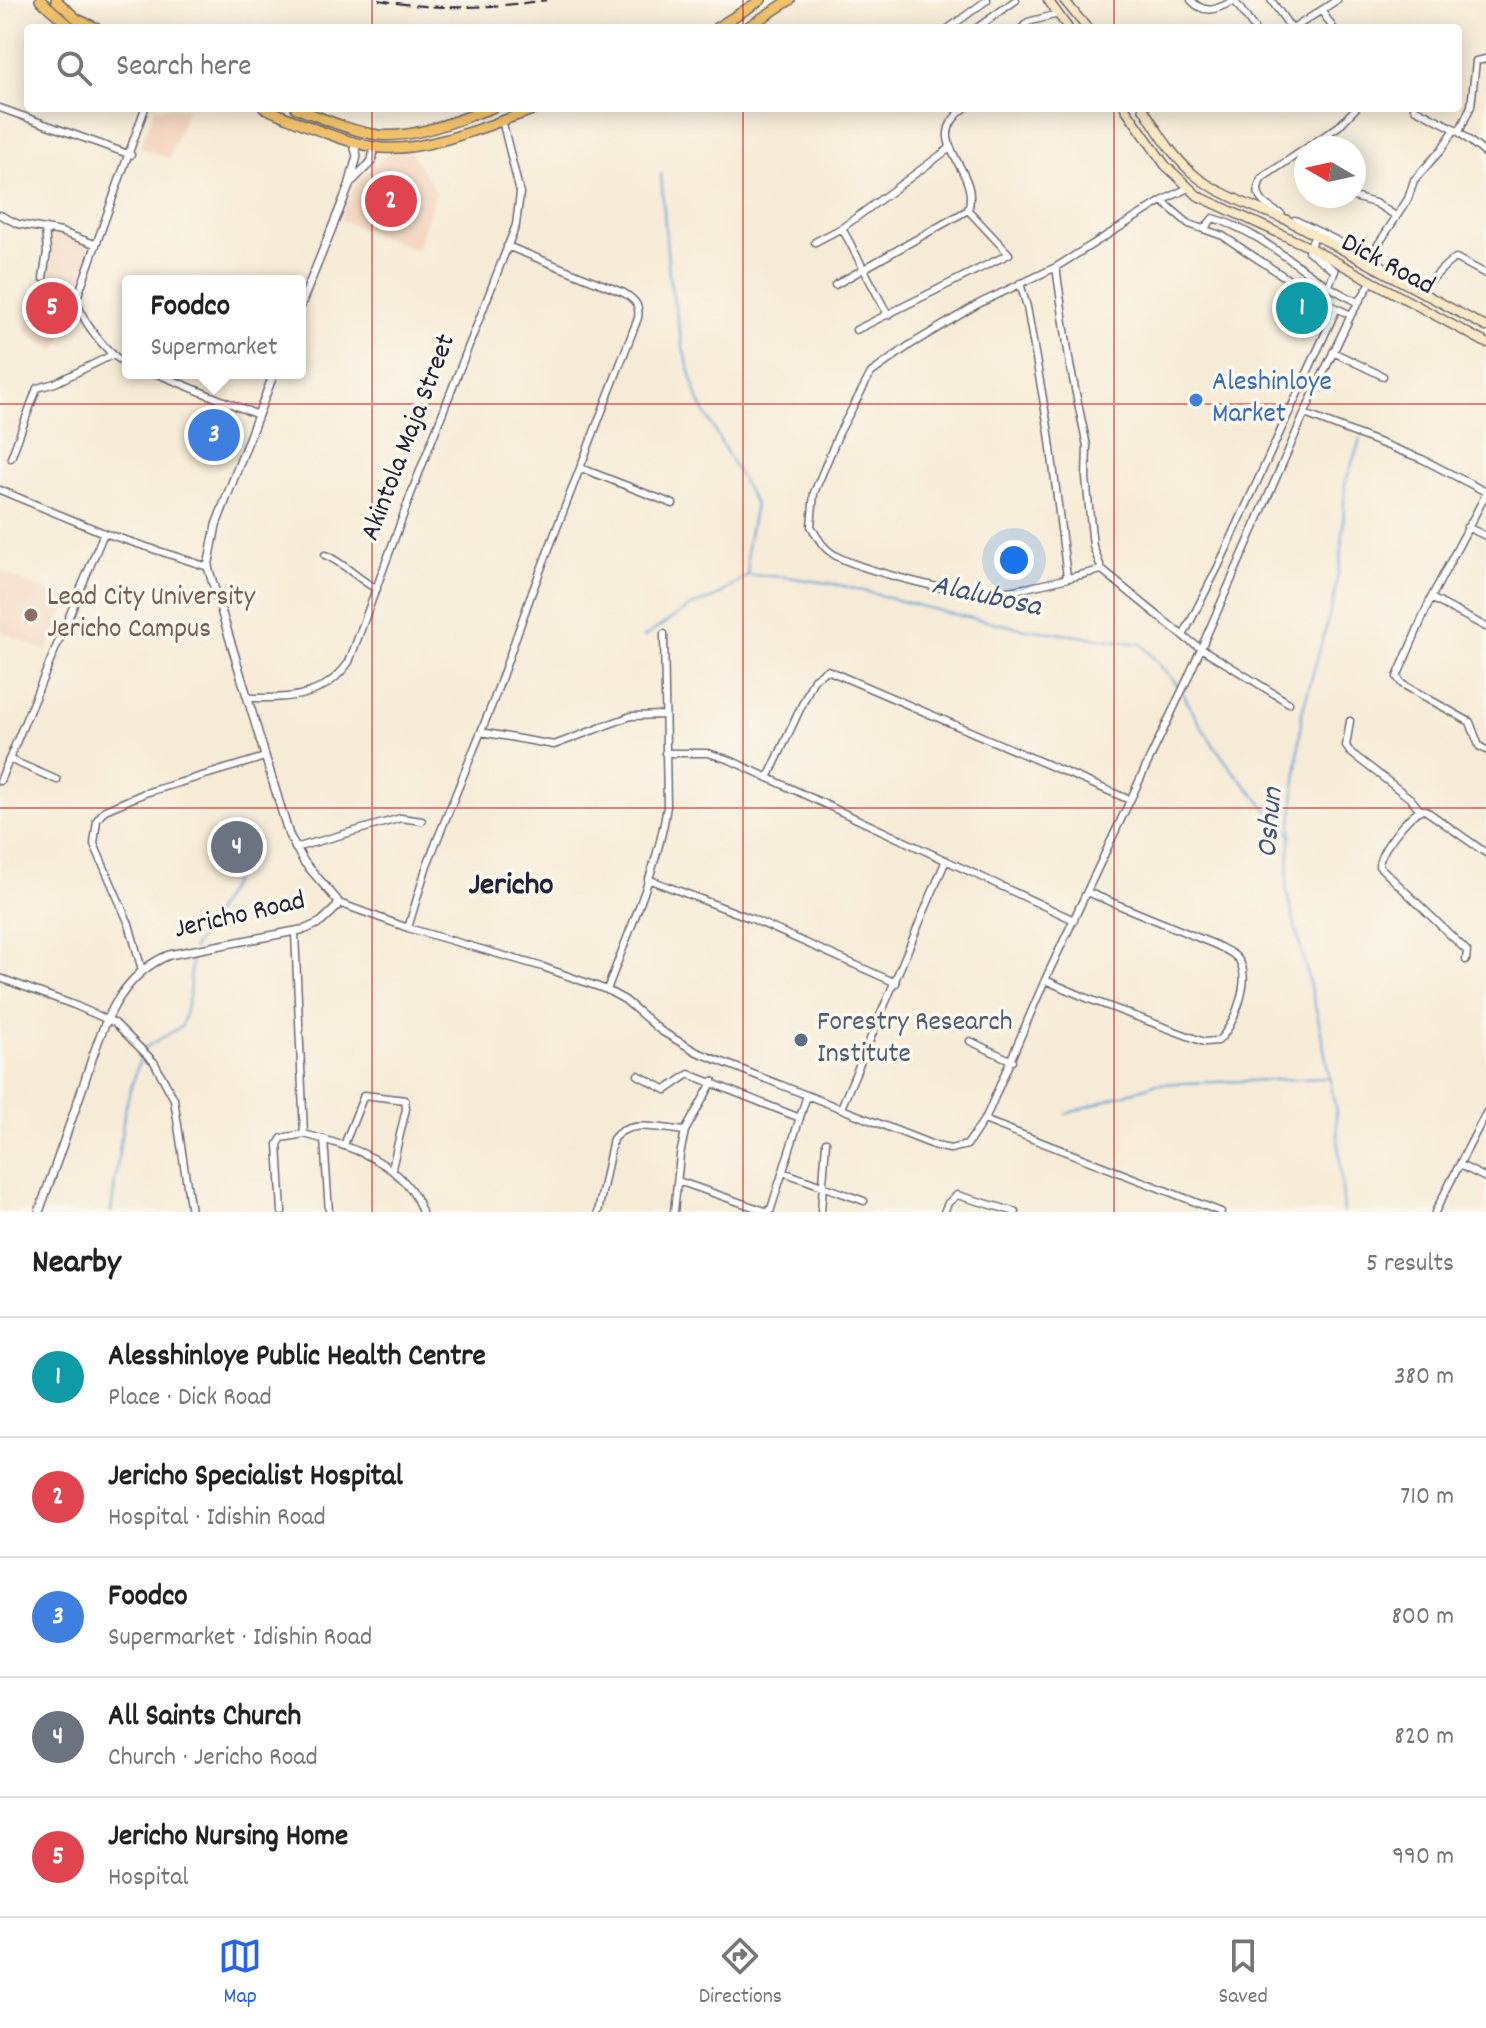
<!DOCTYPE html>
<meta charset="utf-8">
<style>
body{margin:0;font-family:Dekko,sans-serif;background:#f2f2f2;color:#222}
.compass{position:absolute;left:1294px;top:136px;width:72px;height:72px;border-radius:50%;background:#fff;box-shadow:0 4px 20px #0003;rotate:279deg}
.you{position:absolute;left:1014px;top:560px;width:28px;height:28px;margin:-20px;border:6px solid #fff;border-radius:50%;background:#1a73e8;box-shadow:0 0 0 12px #1a73e833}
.badge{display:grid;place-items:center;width:52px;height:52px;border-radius:50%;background:#2563eb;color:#fff;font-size:26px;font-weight:700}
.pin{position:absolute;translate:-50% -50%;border:4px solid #fff;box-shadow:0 2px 8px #0006}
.popup{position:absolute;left:122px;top:275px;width:184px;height:104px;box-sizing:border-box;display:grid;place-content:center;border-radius:8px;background:#fff;filter:drop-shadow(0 2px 6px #0005);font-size:26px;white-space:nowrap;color:#767676}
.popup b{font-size:30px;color:#222}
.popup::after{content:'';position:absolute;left:50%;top:100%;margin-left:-16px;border:16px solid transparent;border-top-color:#fff}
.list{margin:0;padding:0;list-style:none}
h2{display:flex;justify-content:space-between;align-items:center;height:104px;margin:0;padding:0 32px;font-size:34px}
h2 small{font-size:26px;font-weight:400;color:#767676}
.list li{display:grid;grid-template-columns:52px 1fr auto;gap:24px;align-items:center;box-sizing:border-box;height:120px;padding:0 32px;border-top:2px solid #e0e0e0}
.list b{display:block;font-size:30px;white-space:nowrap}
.list p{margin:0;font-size:26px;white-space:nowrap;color:#767676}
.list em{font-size:26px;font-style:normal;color:#767676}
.icon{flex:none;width:44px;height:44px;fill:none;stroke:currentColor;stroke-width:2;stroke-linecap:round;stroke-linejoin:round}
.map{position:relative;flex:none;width:1486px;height:1212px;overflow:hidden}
.search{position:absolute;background:#fff;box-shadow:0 4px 20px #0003;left:24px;right:24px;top:24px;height:88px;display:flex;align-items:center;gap:20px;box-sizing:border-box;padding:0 28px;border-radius:8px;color:#767676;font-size:30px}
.sheet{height:704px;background:#fff}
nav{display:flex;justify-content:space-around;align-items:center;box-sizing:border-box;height:112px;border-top:2px solid #e0e0e0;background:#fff;font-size:22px;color:#767676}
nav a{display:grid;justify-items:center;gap:4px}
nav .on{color:#2563eb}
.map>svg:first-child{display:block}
</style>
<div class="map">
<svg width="1486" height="1212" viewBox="0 0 1486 1212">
<rect width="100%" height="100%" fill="#fbf7ec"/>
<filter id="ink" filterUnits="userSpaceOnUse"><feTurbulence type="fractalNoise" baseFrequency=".0125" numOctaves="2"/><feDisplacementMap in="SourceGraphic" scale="16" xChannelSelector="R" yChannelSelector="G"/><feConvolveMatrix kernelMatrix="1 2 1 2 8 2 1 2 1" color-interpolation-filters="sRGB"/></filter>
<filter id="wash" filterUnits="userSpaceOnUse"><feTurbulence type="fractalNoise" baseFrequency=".006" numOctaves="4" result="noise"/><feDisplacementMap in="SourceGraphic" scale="32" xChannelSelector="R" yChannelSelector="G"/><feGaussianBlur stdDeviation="1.8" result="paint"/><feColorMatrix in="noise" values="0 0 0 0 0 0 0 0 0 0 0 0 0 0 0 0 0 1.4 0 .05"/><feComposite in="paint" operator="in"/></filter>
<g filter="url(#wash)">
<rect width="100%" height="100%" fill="#f6ebd6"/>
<path fill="#f3d4bf" d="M155,108h33l-20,50 -28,-11z
M409,149l27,43 -19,58 -76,-30 3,-11 15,-30 30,-26z
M57,233l18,5 17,8 -35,105 -33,-19 19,-49 6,-25v-23z
M0,571l68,29 -22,51 -46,-20z"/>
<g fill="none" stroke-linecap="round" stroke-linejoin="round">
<path stroke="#68a0d7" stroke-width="2" d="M661,174l8,102 14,72 16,54 56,102 -8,43 1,28
M644,637l47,-31 25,-9 32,-22 39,2 53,8 107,28 79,16 115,15 38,43
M1183,693c28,58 65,96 109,143
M193,949l40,-68
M1066,1114l89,-30 173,-6
M111,1212l14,-104 18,-59 39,-23 7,-29 3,-42
M1344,1212l-8,-100 -17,-90 -33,-133 16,-176 32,-115 8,-49 3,-65 15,-44"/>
</g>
</g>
<g filter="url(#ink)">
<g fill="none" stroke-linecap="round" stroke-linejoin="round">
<g stroke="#6c6871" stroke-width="9">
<path id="minor" d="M1191,0c14,16 27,9 44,0
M1234,0l20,28
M1271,0l20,28
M1322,11l11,17
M949,28l38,-28
M977,28l39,-28
M1022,28l6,-6 30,-8
M1294,28l43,-28
M0,108l131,47
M1414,108l41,21 31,25
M1459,132l12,-26 5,-45 10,-2
M1188,188l-26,13 -106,66 -78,37 -68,41 -39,28 -32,60 -25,60 -3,33c5,10 12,22 22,28 21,14 122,40 148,39 38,0 83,-15 121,-23l86,70 101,63
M1350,196l25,7 21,13
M1162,201l27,23 34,12 98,65 30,14
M1281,214c-16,-8 -30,-18 -19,-36l77,-52 17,-18
M0,215l18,9 43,8 34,12
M1295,220l75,37 47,30c16,-2 24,-22 39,-29l30,16
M842,228l46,87
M1204,229l9,-11c55,16 93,61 145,84
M1315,235l-7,16 27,20 -7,16
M815,242l27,-14 108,-80
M1370,257l38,-58 6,-19 27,-30 14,-21
M1056,267l14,98 17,81 -1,32 7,68 9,24
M43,278l4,-26 -2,-23
M1020,283l7,24 22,126 18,144
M835,285l133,-75
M856,330l153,-76 -41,-44c14,-41 -49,-68 -3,-102
M1333,352l50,24
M128,364c-19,-7 -49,-45 -51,-66l68,-190
M155,373l103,42
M1305,414l117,45 64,33
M11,458l26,-70 18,-5 57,-28
M581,468l92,36
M0,490l104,43 104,34
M1486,494l-55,104 -34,79 5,7 68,38 9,24 7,4
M1467,527l19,9
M325,555c20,8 33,25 52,34
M1431,598l55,29
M1184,634l34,-67 118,-257
M248,698c42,0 75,1 101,-36l65,-176 102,-261 4,-32 -18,-73
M1350,721l-4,25 4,6 61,47 9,11h5l61,43
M481,732l73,13 77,-29 34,-1
M665,753h43l22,7 344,160
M9,759l48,21
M768,778l46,-99 13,-9 303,130
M0,781l104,-248
M1420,810c-13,7 -41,42 -41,56l88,85 -1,9
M295,848l106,-30 21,3
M648,879l102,39 146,65
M339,903l69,25 135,39 64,23 18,10 36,31 36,21 239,94 14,3 17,-4 20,-30 58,-135 142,-300 124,-281 40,-84 20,-33
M408,928l19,-63 66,-163 38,-107 107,-277c2,-13 -3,-18 -14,-25l-117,-47
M142,970l-13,-46 -35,-80 3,-24 8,-10 40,-17 120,-36
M0,978l74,27 41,18 39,39 20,37 17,113
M1045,980l44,19 115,43 14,-1c15,-14 32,-56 23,-77 -4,-10 -16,-14 -25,-19l-129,-53
M607,990c22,-60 51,-121 60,-184l-3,-172
M970,1041l42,20
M638,1075l28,15 23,-16 111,44
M841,1108l105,-248
M984,1120l237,92
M304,1134c45,12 102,28 118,78
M324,1139l5,73
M344,1145l20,-50 41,5 1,9 -14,59
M1460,1165l26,13
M783,1172l81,29
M678,1181l90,31
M282,1212l-4,-68 4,-6 22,-4 -9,-201
M598,1212l15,-73c16,-21 49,-10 72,-8
M674,1212l6,-57 5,-24 28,-50
M770,1212l37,-117
M821,1212l5,-70
M944,1212l4,-9 9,-8 59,17
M1435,1212l51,-99"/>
</g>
<g stroke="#6c6871" stroke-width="10">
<path id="tertiary" d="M352,181l20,-20 2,-14
M300,307l49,-121 8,-30 -4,-15
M39,1212c13,-37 26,-74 39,-111 19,-54 32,-122 91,-146l137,-26 15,-7 17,-16 -1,-6 -33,-38 -15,-27 -81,-268 8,-42 58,-152"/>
</g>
<g stroke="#6c6871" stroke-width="11">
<path id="secondary" d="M1048,0l20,28
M1064,0l23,28
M1125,108l40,57 33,31 111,51 177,96
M1143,108c15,24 31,51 54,69 20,16 66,34 90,43l199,107"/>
</g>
<g stroke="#6c6871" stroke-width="12">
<path id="primary" d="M40,0l32,28
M56,0l21,19 20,9
M716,28l45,-28
M746,28l44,-28
M264,108c32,13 84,37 118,40 45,4 112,-25 156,-40
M296,108c26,10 54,23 82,27 37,4 79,-15 114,-27"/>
</g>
<use href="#minor" stroke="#fff" stroke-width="6"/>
<use href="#tertiary" stroke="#fff" stroke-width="7"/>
<use href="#secondary" stroke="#fae7c3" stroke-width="8"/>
<use href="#primary" stroke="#f2c26a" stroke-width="9"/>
<path stroke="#22223b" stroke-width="2" stroke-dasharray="12 6" stroke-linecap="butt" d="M379,0c57,11 111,8 168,0"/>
</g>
</g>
<path fill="none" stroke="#d62828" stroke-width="2" stroke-opacity="0.55" d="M372,0v28M743,0v28M1114,0v28M372,108v1104M743,108v1104M1114,108v1104M0,404h1486M0,808h1486"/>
<circle fill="#3f7fe0" stroke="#fbf7ec" stroke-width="3" cx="1196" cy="400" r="8"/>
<circle fill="#8d6e63" stroke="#fbf7ec" stroke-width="3" cx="31" cy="615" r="8"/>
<circle fill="#5c6f8a" stroke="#fbf7ec" stroke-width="3" cx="801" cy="1040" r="8"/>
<g text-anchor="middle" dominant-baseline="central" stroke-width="7" stroke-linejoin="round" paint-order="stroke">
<g font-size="28" fill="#22223b" stroke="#fbf7ec">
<text transform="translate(1387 266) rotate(28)">Dick Road</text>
<text transform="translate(410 438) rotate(-69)">Akintola Maja Street</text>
<text transform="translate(240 917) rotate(-13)">Jericho Road</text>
</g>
<g font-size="28" fill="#366cbe" stroke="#fbf7ec" text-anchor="start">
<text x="1212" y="384">Aleshinloye<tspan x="1212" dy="32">Market</tspan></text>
</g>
<g font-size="28" fill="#785e54" stroke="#fbf7ec" text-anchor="start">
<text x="47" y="599">Lead City University<tspan x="47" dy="32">Jericho Campus</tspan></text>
</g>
<g font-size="28" fill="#4e5e75" stroke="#fbf7ec" text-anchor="start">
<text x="817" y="1024">Forestry Research<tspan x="817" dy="32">Institute</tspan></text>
</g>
<g font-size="30" font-style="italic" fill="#3e5479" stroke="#fbf7ec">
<text transform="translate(986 598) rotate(12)">Alalubosa</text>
<text transform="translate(1272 823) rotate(-85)">Oshun</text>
</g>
<g font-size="32" font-weight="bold" fill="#22223b" stroke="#fbf7ec">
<text x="511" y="887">Jericho</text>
</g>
</g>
</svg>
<svg class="compass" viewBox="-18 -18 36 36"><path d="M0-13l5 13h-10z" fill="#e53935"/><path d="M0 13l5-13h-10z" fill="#767676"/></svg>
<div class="you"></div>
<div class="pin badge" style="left:1302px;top:308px;background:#0f9aa8">1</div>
<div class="pin badge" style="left:391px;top:201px;background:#e0444e">2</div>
<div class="pin badge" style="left:214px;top:435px;background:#3f7fe0">3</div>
<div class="popup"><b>Foodco</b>Supermarket</div>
<div class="pin badge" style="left:237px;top:847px;background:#6b7280">4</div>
<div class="pin badge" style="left:52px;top:308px;background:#e0444e">5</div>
<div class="search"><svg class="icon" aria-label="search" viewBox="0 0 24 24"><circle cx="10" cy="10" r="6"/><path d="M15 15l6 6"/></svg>Search here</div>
</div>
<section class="sheet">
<h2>Nearby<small>5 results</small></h2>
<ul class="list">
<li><span class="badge" style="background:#0f9aa8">1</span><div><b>Alesshinloye Public Health Centre</b><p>Place · Dick Road</p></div><em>380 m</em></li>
<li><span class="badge" style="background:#e0444e">2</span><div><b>Jericho Specialist Hospital</b><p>Hospital · Idishin Road</p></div><em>710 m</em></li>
<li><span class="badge" style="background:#3f7fe0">3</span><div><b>Foodco</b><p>Supermarket · Idishin Road</p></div><em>800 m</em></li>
<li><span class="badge" style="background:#6b7280">4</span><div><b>All Saints Church</b><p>Church · Jericho Road</p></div><em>820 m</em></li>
<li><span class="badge" style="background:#e0444e">5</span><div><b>Jericho Nursing Home</b><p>Hospital</p></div><em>990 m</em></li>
</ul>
</section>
<nav>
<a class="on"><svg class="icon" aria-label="map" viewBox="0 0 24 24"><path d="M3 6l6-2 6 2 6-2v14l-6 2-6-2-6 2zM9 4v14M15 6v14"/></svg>Map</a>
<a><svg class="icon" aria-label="directions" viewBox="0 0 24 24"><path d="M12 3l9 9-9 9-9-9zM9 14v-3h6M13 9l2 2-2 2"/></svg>Directions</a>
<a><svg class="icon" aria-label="saved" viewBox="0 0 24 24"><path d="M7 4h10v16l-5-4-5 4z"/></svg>Saved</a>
</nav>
